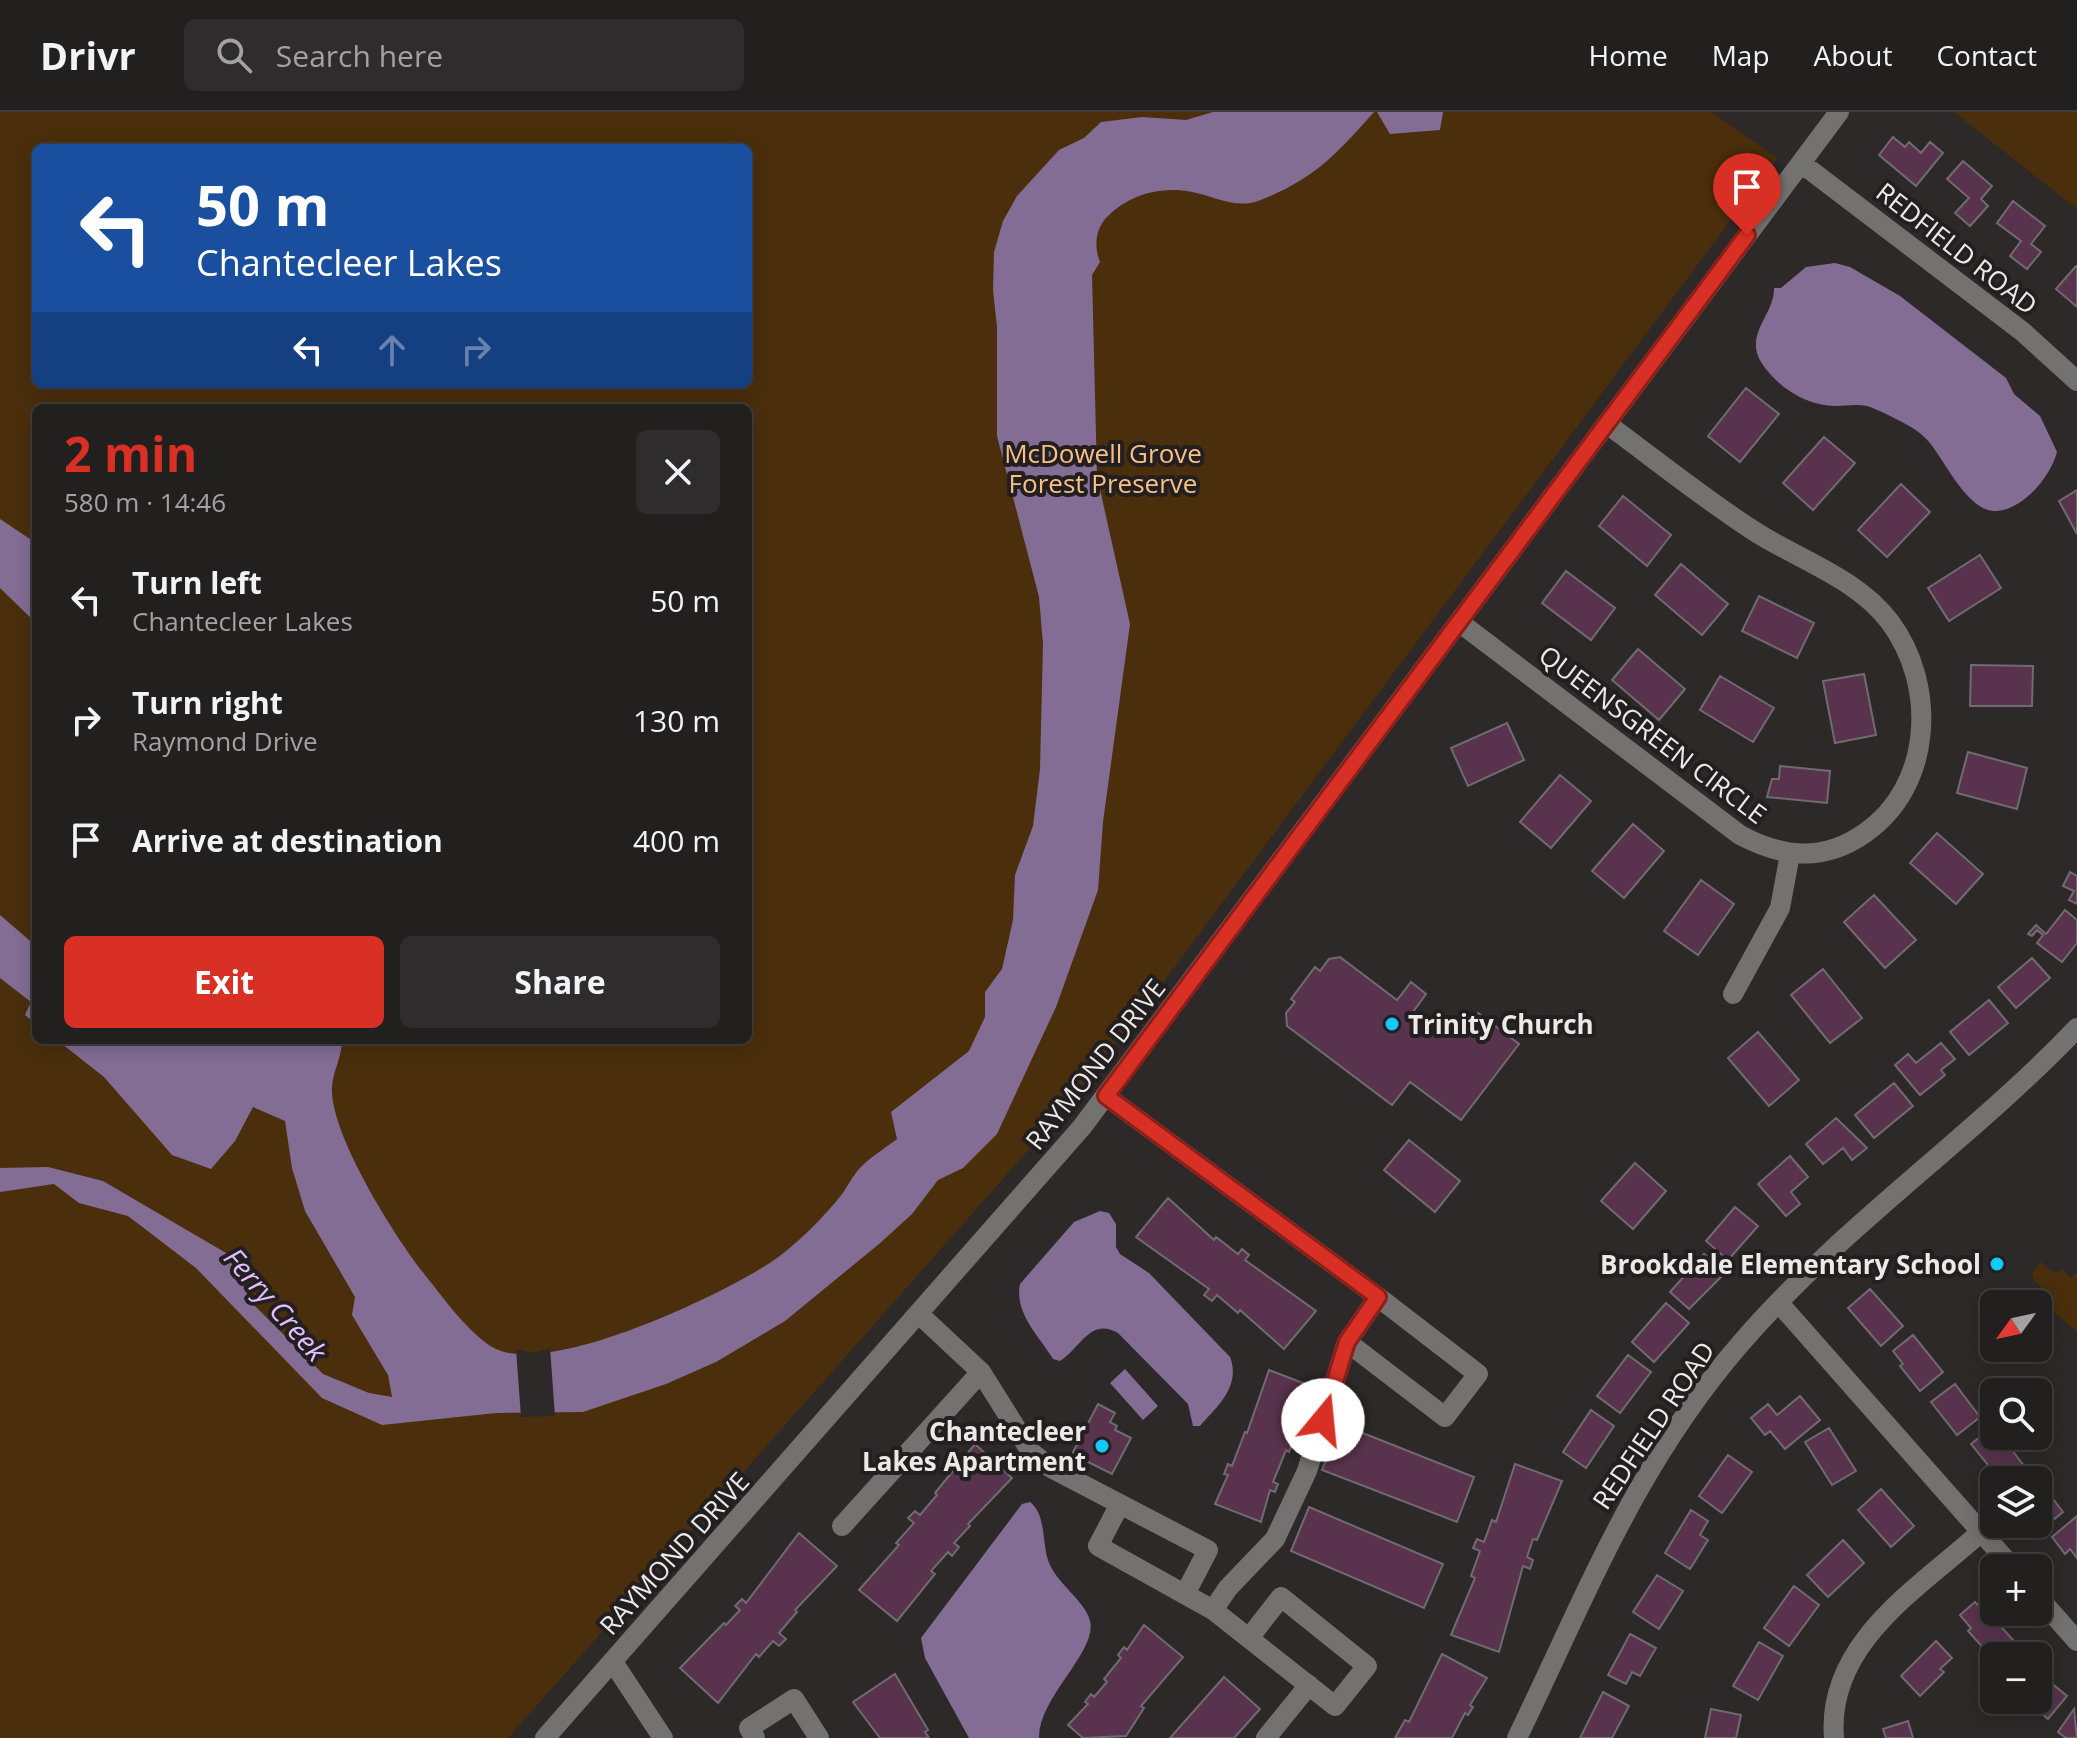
<!DOCTYPE html>
<meta charset="utf-8">
<style>
:root{--surface:#221f1f;--page:#2e2c2c;--text:#f1f3f6;--muted:#a2a2a4;--line:#3f3d3d;--accent:#d93025}
body{margin:0;font-family:"Open Sans",sans-serif;background:var(--page);color:var(--text);height:100vh;display:flex;flex-direction:column;font-size:30px;white-space:nowrap}
*{box-sizing:border-box;margin:0}
p{font-size:26px;color:var(--muted)}
.icon{flex:none;width:44px;height:44px;fill:none;stroke:currentColor;stroke-width:2;stroke-linecap:round;stroke-linejoin:round}
.map{position:relative;flex:1;overflow:hidden}
.drawer{position:absolute;left:32px;top:292px;width:720px;height:640px;display:flex;flex-direction:column;background:var(--surface);border-radius:12px;box-shadow:0 4px 20px #0003,0 0 0 2px var(--line)}
.drawer>*{flex:none}
.hud{position:absolute;left:32px;top:32px;width:720px;height:244px;border-radius:12px;box-shadow:0 4px 20px #0003,0 0 0 2px var(--line);background:#1a4fa0;color:#fff;overflow:hidden}
.needle{width:52px;rotate:237deg}
.buttons{position:absolute;left:1980px;top:1178px;display:grid;gap:16px}
.buttons a{display:grid;place-items:center;width:72px;height:72px;border-radius:12px;background:var(--surface);box-shadow:0 4px 20px #0003,0 0 0 2px var(--line);font-size:40px}
.pin{position:absolute;display:grid;place-items:center;width:68px;height:68px;color:#fff;margin:-82px -34px;border-radius:50% 50% 50% 0;rotate:-45deg;box-shadow:0 0 8px #0007}
.pin .icon{rotate:45deg}
.me{position:absolute;width:88px;margin:-44px;rotate:17deg;stroke-linejoin:round;filter:drop-shadow(0 0 6px #0008)}
.turn{display:flex;align-items:center;gap:28px;height:168px;padding:0 32px;font-size:36px}
.turn .icon{width:104px;height:104px;stroke-width:2.5}
.turn b{display:block;font-size:56px;line-height:68px}
.lanes{display:flex;align-items:center;height:76px;padding:0 32px;background:#0003;justify-content:center;gap:40px;direction:ltr}
.lanes .off{opacity:.35}
.round{display:grid;place-items:center;flex:none;width:84px;height:84px;border-radius:12px;background:var(--page)}
.head{display:flex;align-items:center;justify-content:space-between;height:136px;padding:0 32px}
h1{font-size:48px;font-weight:700;line-height:60px;color:var(--accent)}
.action{display:flex;gap:16px;margin-top:auto;padding:16px 32px}
.action a{flex:1;height:92px;border-radius:12px;background:var(--accent);color:#fff;font-size:32px;font-weight:700;line-height:92px;text-align:center}
.action a+a{background:var(--page);color:var(--text)}
ul{padding:0;list-style:none}
li{display:flex;align-items:center;gap:24px;height:120px;padding:0 32px}
li div{flex:1}
li b{display:block;font-size:30px}
li em{font-style:normal}
header{display:flex;align-items:center;gap:48px;box-sizing:border-box;height:112px;padding:0 40px;background:var(--surface);border-bottom:2px solid var(--line)}
header strong{font-size:38px}
nav{display:flex;gap:44px;margin-inline-start:auto;font-size:28px}
.search{width:560px;height:72px;background:var(--page);display:flex;align-items:center;gap:20px;box-sizing:border-box;padding:0 28px;border-radius:12px;color:var(--muted);font-size:30px}
.map>svg:first-child{display:block}
</style>
<header>
<strong>Drivr</strong>
<div class="search"><svg class="icon" aria-label="search" viewBox="0 0 24 24"><circle cx="10" cy="10" r="6"/><path d="M15 15l6 6"/></svg>Search here</div>
<nav><a>Home</a><a>Map</a><a>About</a><a>Contact</a></nav>
</header>
<div class="map">
<svg width="2077" height="1626" viewBox="0 0 2077 1626">
<rect width="100%" height="100%" fill="#2d2929"/>
<path fill="#4b2f0c" fill-rule="evenodd" d="M0 0H1711L1777 46 1135 908 1040 1025 508 1626H0ZM36 36H748V272H36ZM36 296H748V928H36Z
M1954 0H2077V97Z
M2041 1150 2054 1161 2063 1158 2071 1166 2077 1160V1220L2053 1199 2054 1186 2034 1169 2032 1162Z"/>
<path fill="#846d95" d="M1213 0H1374C1336 43 1313 68 1258 89 1235 97 1214 84 1192 80 1160 74 1130 82 1107 105 1095 117 1094 135 1100 150L1092 163 1097 364 1130 512 1103 710 1098 778 1056 895 997 1022 963 1056 938 1068 912 1102 879 1132 785 1209 716 1250 666 1272 583 1300 496 1301 382 1313 322 1286 196 1156 128 1104 79 1091 54 1072 0 1080V1056L48 1055 103 1069 226 1141 252 1191 323 1262 369 1281 392 1285 388 1263 352 1203 355 1185 305 1099 292 1056 285 1009 253 995 235 1029 211 1057 172 1043 104 965 57 928H342C342 945 333 959 332 975 329 1021 396 1127 425 1163 442 1184 471 1225 496 1237 552 1264 728 1181 777 1146 799 1130 825 1104 842 1082 848 1074 852 1065 859 1057 869 1046 884 1037 897 1027L891 1000 969 939 985 905V880L1002 857 1013 808 1015 763 1033 714 1040 657 1043 532 1039 485 997 324V215L993 178 994 140 1003 109 1017 84 1059 38 1084 26 1101 10 1142 5 1186 8Z
M1377 0H1443L1440 18 1390 22Z
M1835 151 1850 155 1900 184 2006 266 2014 282 2040 304 2057 340C2051 364 2022 400 1994 399 1967 398 1945 349 1929 330 1922 321 1910 314 1900 309 1890 304 1877 297 1867 294 1856 292 1846 294 1836 294 1806 294 1777 275 1761 250 1744 222 1775 202 1774 176H1781L1806 155Z
M0 407 36 431V511L0 476Z
M0 803 36 834V912L25 903 31 890 0 866Z
M1100 1099 1109 1101 1116 1112V1135L1120 1142 1149 1161 1230 1245C1241 1274 1218 1294 1200 1314H1193L1188 1292 1118 1221C1090 1205 1081 1236 1060 1249L1053 1247C1039 1224 1014 1201 1020 1172L1074 1110Z
M1125 1257 1158 1294 1143 1308 1110 1271Z
M1030 1390C1046 1402 1042 1430 1048 1448 1056 1472 1085 1488 1090 1509 1098 1539 1038 1586 1039 1626H969L925 1546 921 1526 1022 1392Z"/>
<path fill="#2d2929" d="M550 1236 555 1304 521 1305 516 1237 534 1241Z"/>
<path fill="#59334d" stroke="#6f6b6e" stroke-width="2" d="M1893 25 1905 35 1909 30 1921 41 1930 30 1943 41 1916 74 1879 43Z
M1963 49 1992 74 1981 87 1988 94 1970 114 1955 101 1969 86 1947 67Z
M2013 89 2045 114 2031 132 2041 140 2027 157 2010 144 2021 129 1997 111Z
M2076 154H2077V195L2056 177Z
M1746 276 1779 302 1740 350 1708 324Z
M1824 325 1855 351 1813 398 1783 371Z
M1901 372 1930 400 1887 445 1858 418Z
M2077 378V422L2059 389Z
M1623 384 1671 423 1647 454 1599 414Z
M1980 443 2001 476 1949 509 1928 476Z
M1681 452 1728 492 1702 523 1655 483Z
M1566 459 1615 496 1591 528 1542 491Z
M1759 484 1814 511 1797 546 1742 519Z
M1638 537 1685 577 1659 608 1612 568Z
M1971 553 2033 554 2032 594H1970Z
M1864 562 1876 623 1835 631 1823 569Z
M1720 564 1774 596 1753 630 1700 598Z
M1507 611 1524 648 1468 674 1451 636Z
M1968 640 2027 656 2017 697 1957 681Z
M1780 654 1830 659 1827 691 1767 685 1772 667H1779Z
M1560 663 1591 689 1551 736 1520 710Z
M1633 712 1664 739 1624 786 1592 759Z
M1937 721 1983 762 1956 792 1910 751Z
M2070 760 2077 764V792L2069 788 2074 779 2063 774Z
M1701 768 1734 792 1698 843 1664 819Z
M1874 783 1916 828 1885 856 1844 810Z
M2065 798 2077 808V831L2062 850 2037 831 2043 823 2037 818 2032 824 2028 822 2036 813 2046 822Z
M1340 845 1397 888 1411 870 1426 882 1413 900 1443 922 1448 915 1460 924 1468 908 1471 910 1478 901 1519 932 1461 1008 1410 970 1392 993 1287 914 1286 901 1295 890 1291 887 1315 855 1320 859 1329 847Z
M2032 846 2050 866 2016 896 1998 875Z
M1823 857 1862 906 1830 931 1791 883Z
M1989 888 2008 911 1969 943 1950 920Z
M1758 920 1799 968 1769 994 1728 946Z
M1941 931 1955 947 1941 958 1945 963 1920 983 1895 953 1908 942 1916 951Z
M1894 971 1913 994 1874 1026 1855 1003Z
M1836 1006 1867 1036 1852 1048 1843 1036 1823 1052 1806 1032Z
M1409 1028 1460 1069 1435 1100 1384 1058Z
M1790 1044 1808 1065 1791 1080 1800 1092 1786 1104 1758 1072Z
M1635 1051 1666 1079 1633 1117 1601 1089Z
M1168 1086 1214 1128 1216 1125 1238 1142 1242 1137 1249 1143 1245 1148 1316 1199 1284 1237 1240 1198 1238 1201 1217 1183 1212 1189 1204 1183 1209 1177 1136 1125Z
M1735 1095 1758 1114 1728 1148 1706 1129Z
M1704 1142 1725 1161 1689 1197 1670 1180Z
M1870 1177 1903 1214 1881 1234 1848 1196Z
M1666 1191 1689 1211 1654 1250 1632 1230Z
M1913 1223 1943 1260 1920 1279 1900 1254 1903 1252 1893 1239Z
M1628 1243 1651 1260 1620 1301 1597 1284Z
M1269 1258 1316 1276 1302 1305 1306 1306 1302 1316 1299 1314 1289 1340 1286 1338 1273 1370 1278 1372 1275 1380 1270 1378 1261 1410 1215 1392 1228 1363 1224 1362 1228 1352 1232 1354 1245 1320 1247 1321Z
M1955 1272 1980 1305 1957 1323 1931 1290Z
M1800 1284 1820 1308 1785 1337 1770 1319 1765 1323 1751 1306 1768 1292 1777 1303Z
M1098 1292 1115 1301 1110 1310 1117 1314 1115 1318 1131 1326 1112 1362 1072 1342Z
M1591 1298 1614 1314 1586 1356 1563 1340Z
M1340 1312 1474 1365 1457 1410 1322 1358Z
M1993 1315 1994 1324H2001L2025 1355 2008 1368H2000L1971 1332Z
M1829 1316 1856 1359 1832 1373 1805 1330Z
M975 1332 1012 1366 968 1412 970 1414 954 1431 959 1435 952 1444 948 1440 931 1459 935 1462 897 1509 859 1478 899 1433 896 1431 914 1411 908 1406 915 1399 920 1403 937 1383 935 1381Z
M1728 1343 1752 1360 1722 1401 1699 1384Z
M1515 1352 1562 1369 1537 1428 1533 1427 1527 1445 1533 1448 1530 1457 1523 1454 1499 1540 1451 1523 1475 1466 1471 1464 1480 1439 1473 1436 1477 1427 1484 1430 1492 1408 1496 1410Z
M2035 1363 2063 1400 2042 1417 2038 1412V1368H2029Z
M1881 1377 1914 1414 1891 1435 1858 1398Z
M1309 1395 1443 1452 1424 1496 1291 1439Z
M1691 1398 1708 1409 1700 1423 1708 1428 1690 1457 1665 1441Z
M2077 1404V1446L2070 1437 2065 1442 2052 1425Z
M799 1421 837 1454 795 1498 797 1500 779 1521 786 1527 779 1534 773 1529 759 1545 756 1542 718 1591 680 1556 724 1511 726 1513 740 1498 735 1494 742 1487 746 1491Z
M1843 1428 1864 1451 1828 1485 1807 1463Z
M1657 1463 1683 1479 1659 1517 1633 1500Z
M1794 1474 1819 1493 1789 1534 1764 1516Z
M1975 1490 1989 1505 1985 1509 1989 1513 1995 1508 2013 1528 2007 1534 2013 1542 2010 1544H1994V1548L1968 1519 1971 1516 1960 1503Z
M1144 1513 1183 1545 1141 1594 1144 1596 1126 1624 1083 1626 1068 1613 1088 1592 1085 1590 1091 1582 1094 1585 1107 1570 1104 1567 1121 1546 1118 1543 1124 1535 1127 1538Z
M1630 1522 1656 1536 1640 1564 1632 1560 1626 1572 1608 1563Z
M1936 1529 1952 1546 1940 1557 1944 1560 1920 1584 1901 1564Z
M1759 1530 1783 1544 1758 1588 1733 1574Z
M1442 1542 1487 1566 1470 1593 1473 1595 1468 1603 1465 1601 1452 1626H1395L1405 1608 1409 1610Z
M2038 1560 2067 1584 2048 1607 2026 1588H2038Z
M895 1562 928 1618 925 1620 929 1626H880L853 1590Z
M1224 1565 1260 1597 1234 1626H1170Z
M1603 1580 1629 1594 1612 1626H1580Z
M1711 1597 1741 1603 1736 1626H1705Z
M2074 1597 2077 1626H2066L2058 1620Z
M1908 1609 1913 1626H1886L1883 1617Z"/>
<g fill="none" stroke-linecap="round" stroke-linejoin="round">
<path stroke="#747271" stroke-width="20" d="M1801 51 2023 220 2077 269
M1459 510 1740 723C1783 746 1824 750 1865 721 1933 674 1937 573 1890 510 1857 466 1799 448 1754 419 1703 386 1656 348 1607 312
M1733 882 1780 796 1790 742
M1106 984 1378 1185 1347 1230 1307 1359 1275 1427 1228 1476 1213 1498
M1779 1191 2013 1456
M920 1203 981 1260 1031 1340 1051 1356 1208 1438 1186 1480
M1347 1230 1445 1305 1478 1262 1378 1185
M1120 1392 1098 1434 1213 1498 1335 1594 1367 1554 1281 1485 1249 1526
M842 1414 981 1260
M2038 1485 2077 1529
M613 1550 663 1626
M545 1626 1082 1015 1839 0
M755 1626 749 1616 794 1587 819 1626
M1266 1626 1309 1573
M1517 1626C1586 1484 1635 1353 1741 1231 1842 1114 1971 1027 2077 916
M1834 1626C1826 1531 1919 1476 1981 1420"/>
</g>
<g fill="none" stroke-linecap="round" stroke-linejoin="round">
<defs>
<path id="route" d="M1323 1308 1347 1230 1378 1185 1106 984 1747 123"/>
</defs>
<use href="#route" stroke="#8d1f18" stroke-width="20"/>
<use href="#route" stroke="#d93025" stroke-width="14"/>
</g>
<g fill="#0fcafa" stroke="#231f20" stroke-width="3">
<circle cx="1392" cy="912" r="8"/>
<circle cx="1997" cy="1152" r="8"/>
<circle cx="1102" cy="1334" r="8"/>
</g>
<g text-anchor="middle" dominant-baseline="central" stroke-width="8" stroke-linejoin="round" paint-order="stroke">
<g font-size="26" fill="#ece9e9" stroke="#231f20">
<text transform="translate(1957 136) rotate(38)">REDFIELD ROAD</text>
<text transform="translate(1653 622) rotate(37)">QUEENSGREEN CIRCLE</text>
<text transform="translate(1095 952) rotate(-52)">RAYMOND DRIVE</text>
<text transform="translate(1653 1313) rotate(-56)">REDFIELD ROAD</text>
<text transform="translate(674 1441) rotate(-48)">RAYMOND DRIVE</text>
</g>
<g font-size="26" fill="#f6c087" stroke="#231f20">
<text x="1103" y="341">McDowell Grove<tspan x="1103" dy="30">Forest Preserve</tspan></text>
</g>
<g font-size="26" font-weight="bold" fill="#ece9e9" stroke="#231f20" text-anchor="end">
<text x="1408" y="912" text-anchor="start">Trinity Church</text>
<text x="1981" y="1152">Brookdale Elementary School</text>
<text x="1086" y="1319">Chantecleer<tspan x="1086" dy="30">Lakes Apartment</tspan></text>
</g>
<g font-size="28" font-style="italic" fill="#e4bfff" stroke="#231f20">
<text transform="translate(276 1192) rotate(49)">Ferry Creek</text>
</g>
</g>
</svg>
<div class="buttons">
<a><svg class="needle" viewBox="-14 -14 28 28"><path d="M0-13l5 13h-10z" fill="#e53935"/><path d="M0 13l5-13h-10z" fill="#a2a2a4"/></svg></a>
<a><svg class="icon" aria-label="search" viewBox="0 0 24 24"><circle cx="10" cy="10" r="6"/><path d="M15 15l6 6"/></svg></a>
<a><svg class="icon" aria-label="layers" viewBox="0 0 24 24"><path d="M12 4l9 5-9 5-9-5zM3 14l9 5 9-5"/></svg></a>
<a>+</a>
<a>−</a>
</div>
<div class="pin" style="left:1747px;top:123px;background:#d93025"><svg class="icon" aria-label="arrive" viewBox="0 0 24 24"><path d="M6 21V4h12l-3 4 3 4H6"/></svg></div>
<svg class="me" style="left:1323px;top:1308px" viewBox="-20 -20 40 40"><circle r="19" fill="#fff"/><path d="M0-13L10 11 0 6-10 11z" fill="#d93025"/></svg>
<div class="hud">
<div class="turn"><svg class="icon" aria-label="left" viewBox="0 0 24 24"><path d="M17 20v-9H6M10 6l-5 5 5 5"/></svg><div><b>50 m</b>Chantecleer Lakes</div></div>
<div class="lanes"><svg class="icon" aria-label="left" viewBox="0 0 24 24"><path d="M17 20v-9H6M10 6l-5 5 5 5"/></svg><svg class="icon off" aria-label="ahead" viewBox="0 0 24 24"><path d="M12 20V5M6 11l6-6 6 6"/></svg><svg class="icon off" aria-label="right" viewBox="0 0 24 24"><path d="M7 20v-9h11M14 6l5 5-5 5"/></svg></div>
</div>
<section class="drawer">
<div class="head"><div><h1>2 min</h1><p>580 m · 14:46</p></div><a class="round"><svg class="icon" aria-label="close" viewBox="0 0 24 24"><path d="M6 6l12 12M18 6L6 18"/></svg></a></div>
<ul>
<li><svg class="icon" aria-label="left" viewBox="0 0 24 24"><path d="M17 20v-9H6M10 6l-5 5 5 5"/></svg><div><b>Turn left</b><p>Chantecleer Lakes</p></div><em>50 m</em></li>
<li><svg class="icon" aria-label="right" viewBox="0 0 24 24"><path d="M7 20v-9h11M14 6l5 5-5 5"/></svg><div><b>Turn right</b><p>Raymond Drive</p></div><em>130 m</em></li>
<li><svg class="icon" aria-label="arrive" viewBox="0 0 24 24"><path d="M6 21V4h12l-3 4 3 4H6"/></svg><div><b>Arrive at destination</b></div><em>400 m</em></li>
</ul>
<div class="action"><a>Exit</a><a>Share</a></div>
</section>
</div>
